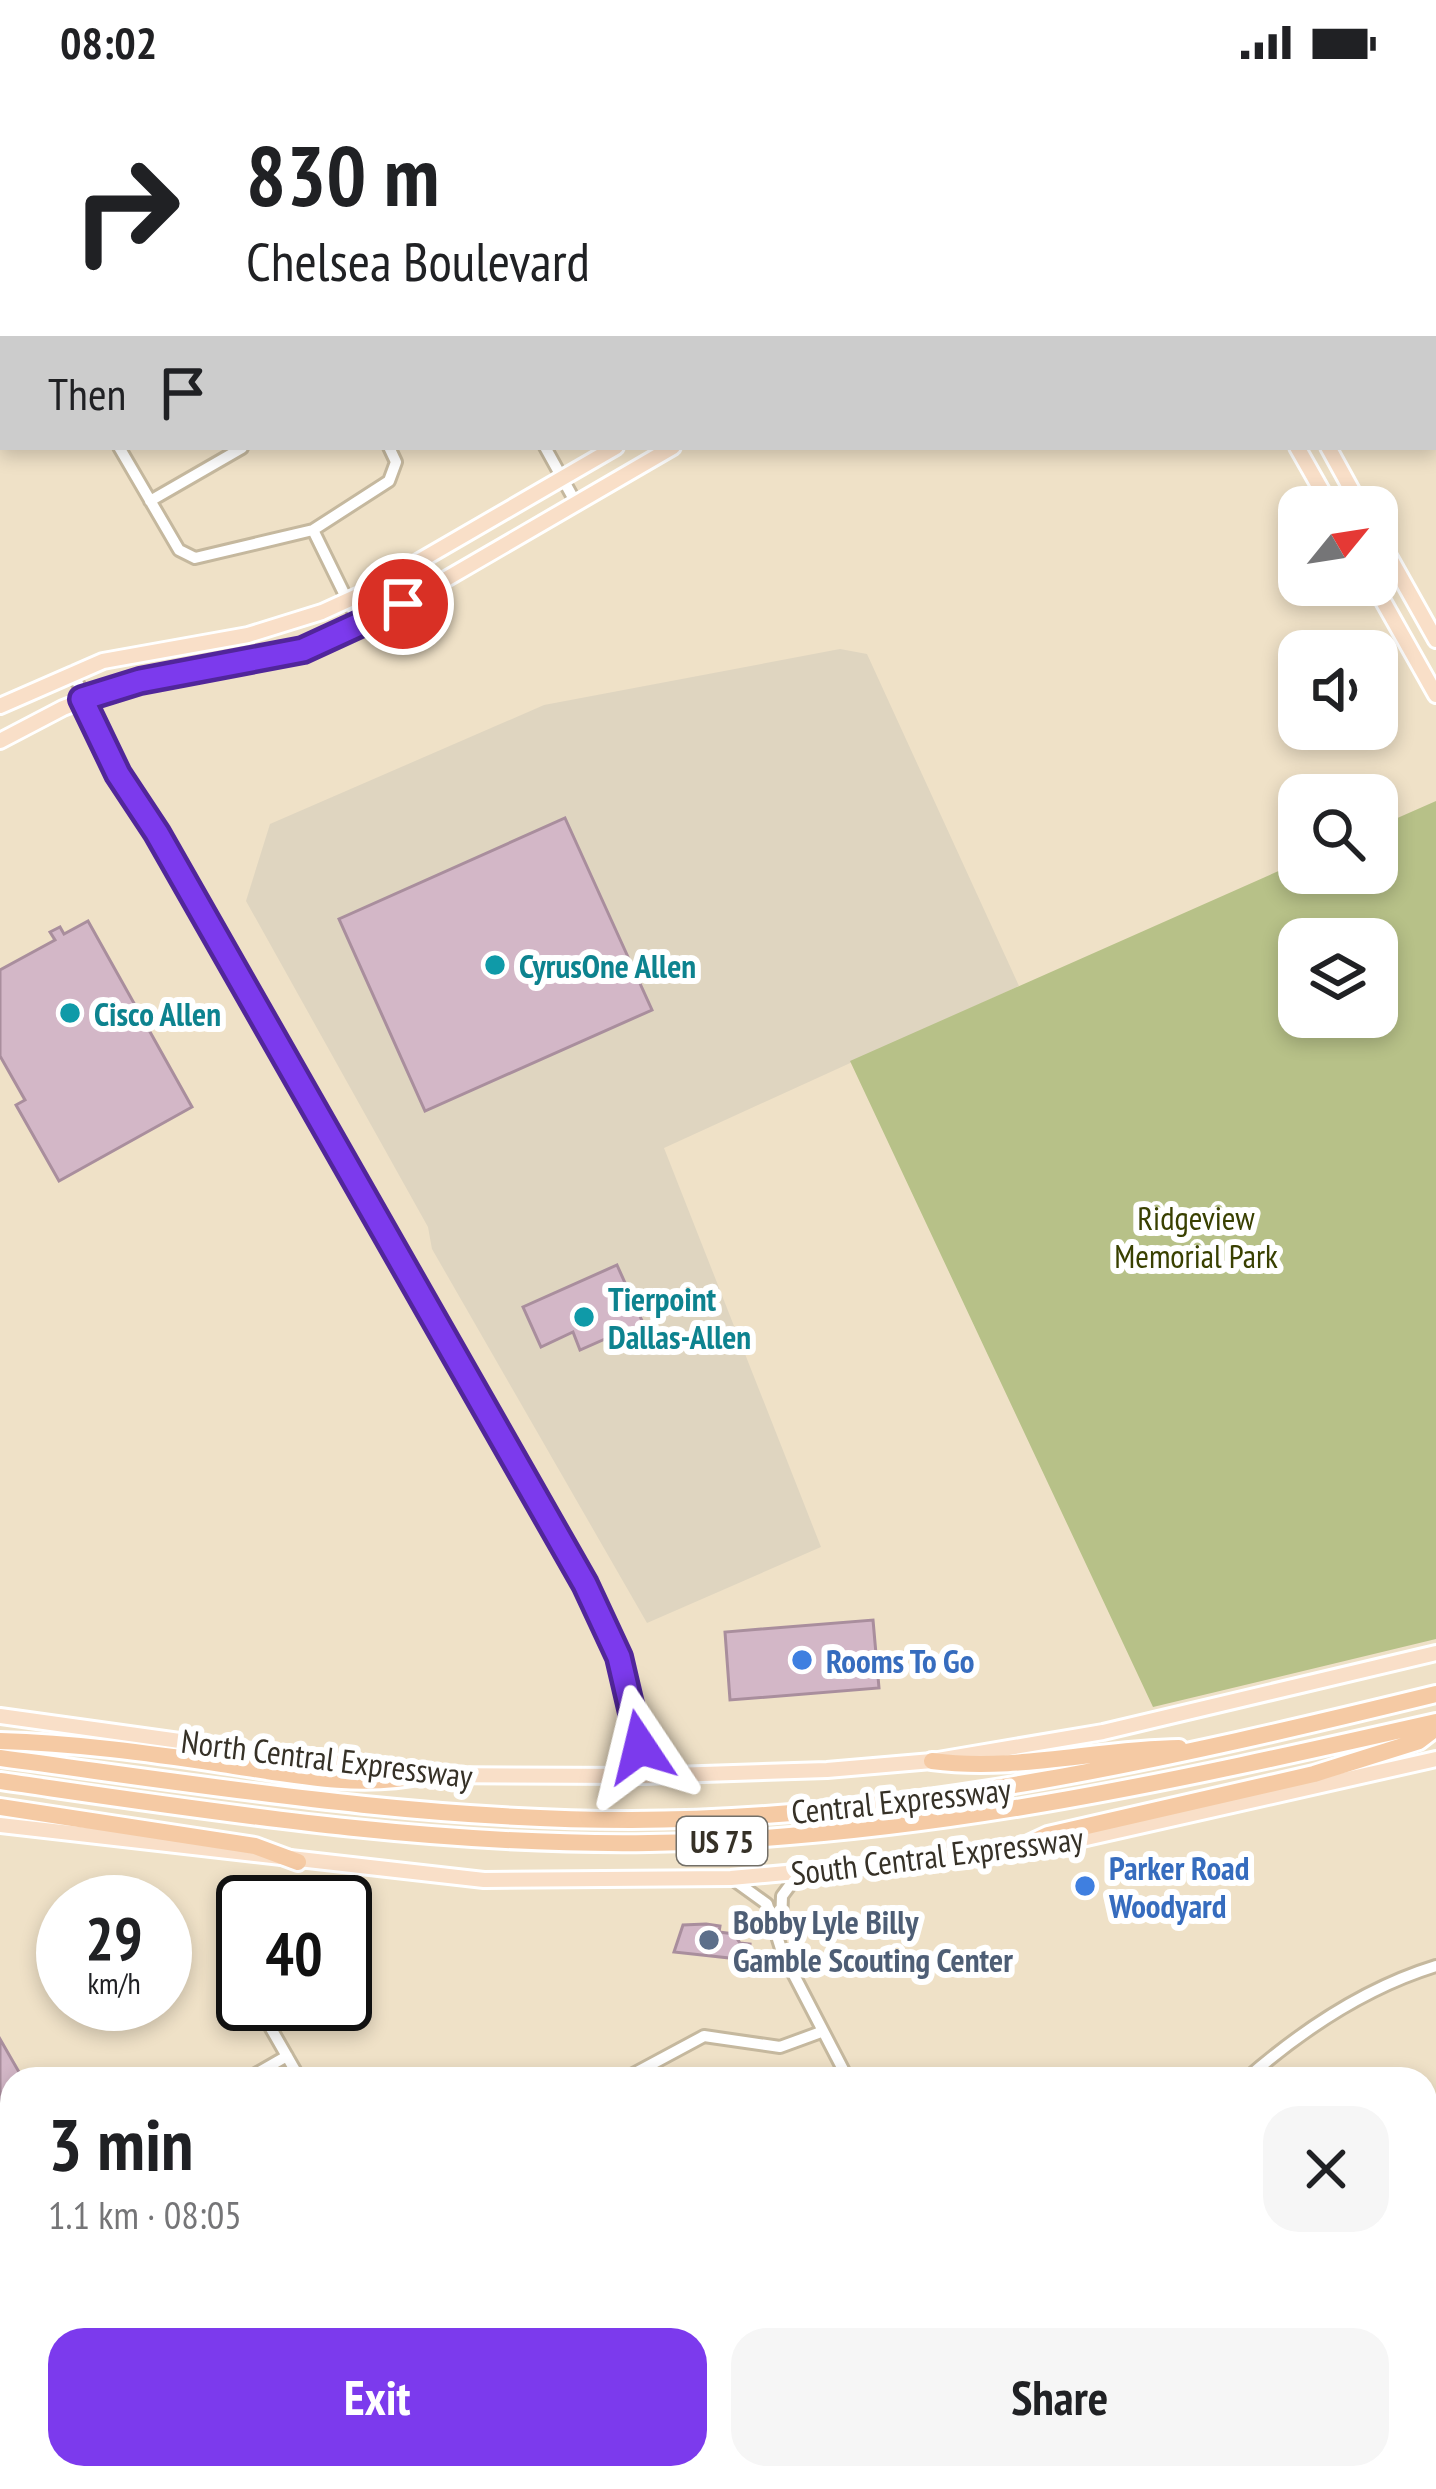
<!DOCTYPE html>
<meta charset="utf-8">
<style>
:root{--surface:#fff;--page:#f6f6f6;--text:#202124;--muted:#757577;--accent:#7c3aed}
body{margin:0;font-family:"PT Sans Narrow",sans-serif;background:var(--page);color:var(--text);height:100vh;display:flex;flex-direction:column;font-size:45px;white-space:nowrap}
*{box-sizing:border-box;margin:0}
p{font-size:39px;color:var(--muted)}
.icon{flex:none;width:66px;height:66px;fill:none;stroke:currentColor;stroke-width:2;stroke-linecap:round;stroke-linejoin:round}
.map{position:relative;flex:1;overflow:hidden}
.panel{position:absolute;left:0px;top:1983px;width:1437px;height:423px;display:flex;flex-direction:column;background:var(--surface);border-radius:36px 36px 0 0;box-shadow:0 6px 18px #0003}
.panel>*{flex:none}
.banner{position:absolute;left:0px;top:0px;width:1437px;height:366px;box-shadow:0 6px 18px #0003;background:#fff;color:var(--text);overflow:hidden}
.needle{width:78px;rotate:60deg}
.fabs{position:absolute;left:1278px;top:402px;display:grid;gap:24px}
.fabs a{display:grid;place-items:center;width:120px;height:120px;border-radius:24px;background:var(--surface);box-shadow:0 6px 18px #0003;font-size:60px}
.speed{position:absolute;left:36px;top:1791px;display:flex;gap:24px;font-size:60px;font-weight:700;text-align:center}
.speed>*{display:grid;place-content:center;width:156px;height:156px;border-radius:50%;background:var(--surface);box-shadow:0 6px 18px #0003;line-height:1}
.speed small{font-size:30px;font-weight:400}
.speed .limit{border:6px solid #111;border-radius:18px;background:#fff;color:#111}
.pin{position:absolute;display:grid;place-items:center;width:102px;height:102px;color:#fff;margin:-51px;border:6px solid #fff;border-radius:50%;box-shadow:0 3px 12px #0007}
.me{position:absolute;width:132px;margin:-66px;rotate:350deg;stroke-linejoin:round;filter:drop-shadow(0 0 9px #0008)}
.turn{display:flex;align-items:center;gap:42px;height:252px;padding:0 48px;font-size:54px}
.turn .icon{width:156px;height:156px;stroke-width:2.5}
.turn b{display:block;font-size:84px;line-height:102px}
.then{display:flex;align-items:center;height:114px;padding:0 48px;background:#0003;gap:24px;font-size:45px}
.round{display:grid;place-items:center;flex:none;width:126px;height:126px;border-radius:36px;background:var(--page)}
.overview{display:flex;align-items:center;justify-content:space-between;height:204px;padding:0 48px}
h1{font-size:72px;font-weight:700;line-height:90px}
.action{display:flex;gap:24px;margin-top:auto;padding:24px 48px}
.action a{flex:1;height:138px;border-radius:36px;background:var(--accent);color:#fff;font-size:48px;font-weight:700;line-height:138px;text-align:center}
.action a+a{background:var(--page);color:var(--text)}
.status{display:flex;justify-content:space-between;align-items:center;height:84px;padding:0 60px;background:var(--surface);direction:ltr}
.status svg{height:33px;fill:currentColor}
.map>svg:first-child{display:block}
</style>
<div class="status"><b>08:02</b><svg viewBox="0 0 49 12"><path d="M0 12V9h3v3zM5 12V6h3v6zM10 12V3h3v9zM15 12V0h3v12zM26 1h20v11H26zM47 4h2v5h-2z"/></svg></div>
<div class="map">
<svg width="1436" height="2405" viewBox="0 0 1436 2405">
<rect width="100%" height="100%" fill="#efe1c7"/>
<path fill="#dfd5c0" d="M840 565 867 570 1019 902 664 1064 821 1463 647 1539 432 1165 428 1143 246 817 270 740 544 621Z"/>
<path fill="#b7c188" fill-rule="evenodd" d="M1436 717V1555L1153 1623 850 977 1299 778V789H1377V743ZM1299 855H1377V933H1299Z"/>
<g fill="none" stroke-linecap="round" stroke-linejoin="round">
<path stroke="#5fa4dd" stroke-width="3" d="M1425 2174 1436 2170"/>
</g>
<path fill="#d3b7c7" stroke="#a98e9d" stroke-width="3" d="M565 734 652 926 425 1027 339 835Z
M88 837 192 1023 59 1097 16 1021 25 1016 0 972V886L55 856 50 848 60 843 64 850Z
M617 1181 647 1248 634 1253 630 1244 580 1266 573 1248 541 1263 523 1223Z
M873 1536 879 1604 730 1616 725 1548Z
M706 1840 720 1842 719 1848 734 1850 740 1859 750 1860 748 1876 674 1868 683 1841Z
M0 1955 23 1995H12V2062L0 2068Z"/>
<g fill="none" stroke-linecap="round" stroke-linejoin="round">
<defs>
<path id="minor" d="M12 0 14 3
M174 0 176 3
M335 0 337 3
M499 0 501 3
M653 0 654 3
M806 0 808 3
M966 0V3
M0 190 3 189
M0 344 3 343
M119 363 179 466 195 474 313 446 389 397 396 378 389 363
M545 363 576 419
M150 417 242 364
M313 446 360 542
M73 588 112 678 163 760 601 1530 631 1611 642 1692
M731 1794 767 1820 782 1868 848 1995
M781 1840 782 1812 799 1789
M257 1920 300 1995
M247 1995 287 1972
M624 1995 704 1952 780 1963 821 1948
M1246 1995C1302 1946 1364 1904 1436 1882
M0 2136 12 2129
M1425 2287 1436 2281
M1425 2368 1436 2362
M173 2394 177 2405
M205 2394 211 2405
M528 2394 534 2405
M1156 2394 1167 2405
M947 2405 949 2394
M964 2405 967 2394
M1361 2405 1380 2394"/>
<path id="major" d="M1077 0 1079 3
M1128 3 1132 0
M1185 3 1189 0
M1297 363 1331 423
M1328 363 1361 423
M1377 451 1436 556
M1374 501 1436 611
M0 622 103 577 248 551 322 528 366 508 616 363
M0 657 63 624 117 603 266 576 327 558 403 520 673 363
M0 1632 424 1691 642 1692 827 1686 932 1677 1103 1648 1436 1569
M0 1741 484 1796 731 1794 960 1773 1082 1755 1436 1675"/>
<path id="highway" d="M0 1657C74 1659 148 1669 222 1680 289 1690 356 1705 424 1691
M0 1674C210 1702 419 1736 631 1736 907 1735 1170 1675 1436 1610
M932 1677C1016 1688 1096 1665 1179 1664
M0 1697C216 1728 430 1762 649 1759 918 1755 1175 1697 1436 1638
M0 1723 255 1762 298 1778
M1018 1765 1048 1751 1314 1690 1419 1657 1436 1644"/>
</defs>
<use href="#minor" stroke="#c5b89e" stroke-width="16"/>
<use href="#major" stroke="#fff" stroke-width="20"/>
<use href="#highway" stroke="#fff" stroke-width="22"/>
<use href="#minor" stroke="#fff" stroke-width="10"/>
<use href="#major" stroke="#f9dfc8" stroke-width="14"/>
<use href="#highway" stroke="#f5caa4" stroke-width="16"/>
</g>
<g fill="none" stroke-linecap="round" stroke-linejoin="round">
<defs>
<path id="route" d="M403 520 303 566 140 597 82 615 118 690 157 749 585 1500 619 1573 640 1663"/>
</defs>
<use href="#route" stroke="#51269a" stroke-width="30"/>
<use href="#route" stroke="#7c3aed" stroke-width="21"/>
</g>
<g fill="#0f9aa8" stroke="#fff" stroke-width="4.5">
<circle cx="495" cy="881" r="12"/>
<circle cx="70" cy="929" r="12"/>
<circle cx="584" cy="1233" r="12"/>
</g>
<g fill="#3f7fe0" stroke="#fff" stroke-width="4.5">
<circle cx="802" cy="1576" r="12"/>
<circle cx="1085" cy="1802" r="12"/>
</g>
<circle fill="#5c6f8a" stroke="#fff" stroke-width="4.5" cx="709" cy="1856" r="12"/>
<g text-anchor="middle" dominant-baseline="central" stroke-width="12" stroke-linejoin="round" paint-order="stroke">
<rect fill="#fff" stroke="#726f68" stroke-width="3" x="677" y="1733" width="90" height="48" rx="9"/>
<g font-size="30" font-weight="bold" fill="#363127">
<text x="722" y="1757">US 75</text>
</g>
<g font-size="33" font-weight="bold" fill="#0d838f" stroke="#fff" text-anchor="start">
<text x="519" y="881">CyrusOne Allen</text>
<text x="94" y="929">Cisco Allen</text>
<text x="608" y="1214">Tierpoint<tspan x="608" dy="38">Dallas-Allen</tspan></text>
</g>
<g font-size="33" fill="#394000" stroke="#fff">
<text x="1196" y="1133">Ridgeview<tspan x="1196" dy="38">Memorial Park</tspan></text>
</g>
<g font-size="33" font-weight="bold" fill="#366cbe" stroke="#fff" text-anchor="start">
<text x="826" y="1576">Rooms To Go</text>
<text x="1109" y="1783">Parker Road<tspan x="1109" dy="38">Woodyard</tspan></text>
</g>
<g font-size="33" fill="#363127" stroke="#fff">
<text transform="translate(327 1674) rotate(7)">North Central Expressway</text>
<text transform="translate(901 1716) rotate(-6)">Central Expressway</text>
<text transform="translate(937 1771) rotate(-7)">South Central Expressway</text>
</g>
<g font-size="33" font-weight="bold" fill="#4e5e75" stroke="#fff" text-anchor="start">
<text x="733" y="1837">Bobby Lyle Billy<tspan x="733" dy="38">Gamble Scouting Center</tspan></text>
</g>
</g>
</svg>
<div class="fabs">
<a><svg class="needle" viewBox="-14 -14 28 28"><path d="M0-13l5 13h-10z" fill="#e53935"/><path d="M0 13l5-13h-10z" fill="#757577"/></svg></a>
<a><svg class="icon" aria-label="sound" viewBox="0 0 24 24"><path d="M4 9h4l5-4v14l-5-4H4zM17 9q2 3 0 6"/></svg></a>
<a><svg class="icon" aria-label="search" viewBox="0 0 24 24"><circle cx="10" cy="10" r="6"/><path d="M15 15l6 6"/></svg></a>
<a><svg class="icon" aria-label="layers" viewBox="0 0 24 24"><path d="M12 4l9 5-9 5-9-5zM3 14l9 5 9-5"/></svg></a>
</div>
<div class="speed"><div>29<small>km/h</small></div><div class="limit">40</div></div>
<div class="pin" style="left:403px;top:520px;background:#d93025"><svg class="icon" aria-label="arrive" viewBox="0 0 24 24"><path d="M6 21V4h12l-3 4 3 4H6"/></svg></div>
<svg class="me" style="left:640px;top:1663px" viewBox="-20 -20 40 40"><path d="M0-17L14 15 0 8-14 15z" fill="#7c3aed" stroke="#fff" stroke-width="4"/></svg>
<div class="banner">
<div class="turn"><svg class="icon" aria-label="right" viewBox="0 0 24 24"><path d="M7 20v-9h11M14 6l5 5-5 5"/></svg><div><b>830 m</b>Chelsea Boulevard</div></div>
<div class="then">Then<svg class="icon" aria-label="arrive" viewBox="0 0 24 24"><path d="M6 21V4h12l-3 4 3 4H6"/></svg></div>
</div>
<section class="panel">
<div class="overview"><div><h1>3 min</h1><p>1.1 km · 08:05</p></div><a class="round"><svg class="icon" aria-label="close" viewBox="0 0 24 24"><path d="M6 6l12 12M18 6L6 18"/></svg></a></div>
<div class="action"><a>Exit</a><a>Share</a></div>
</section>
</div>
